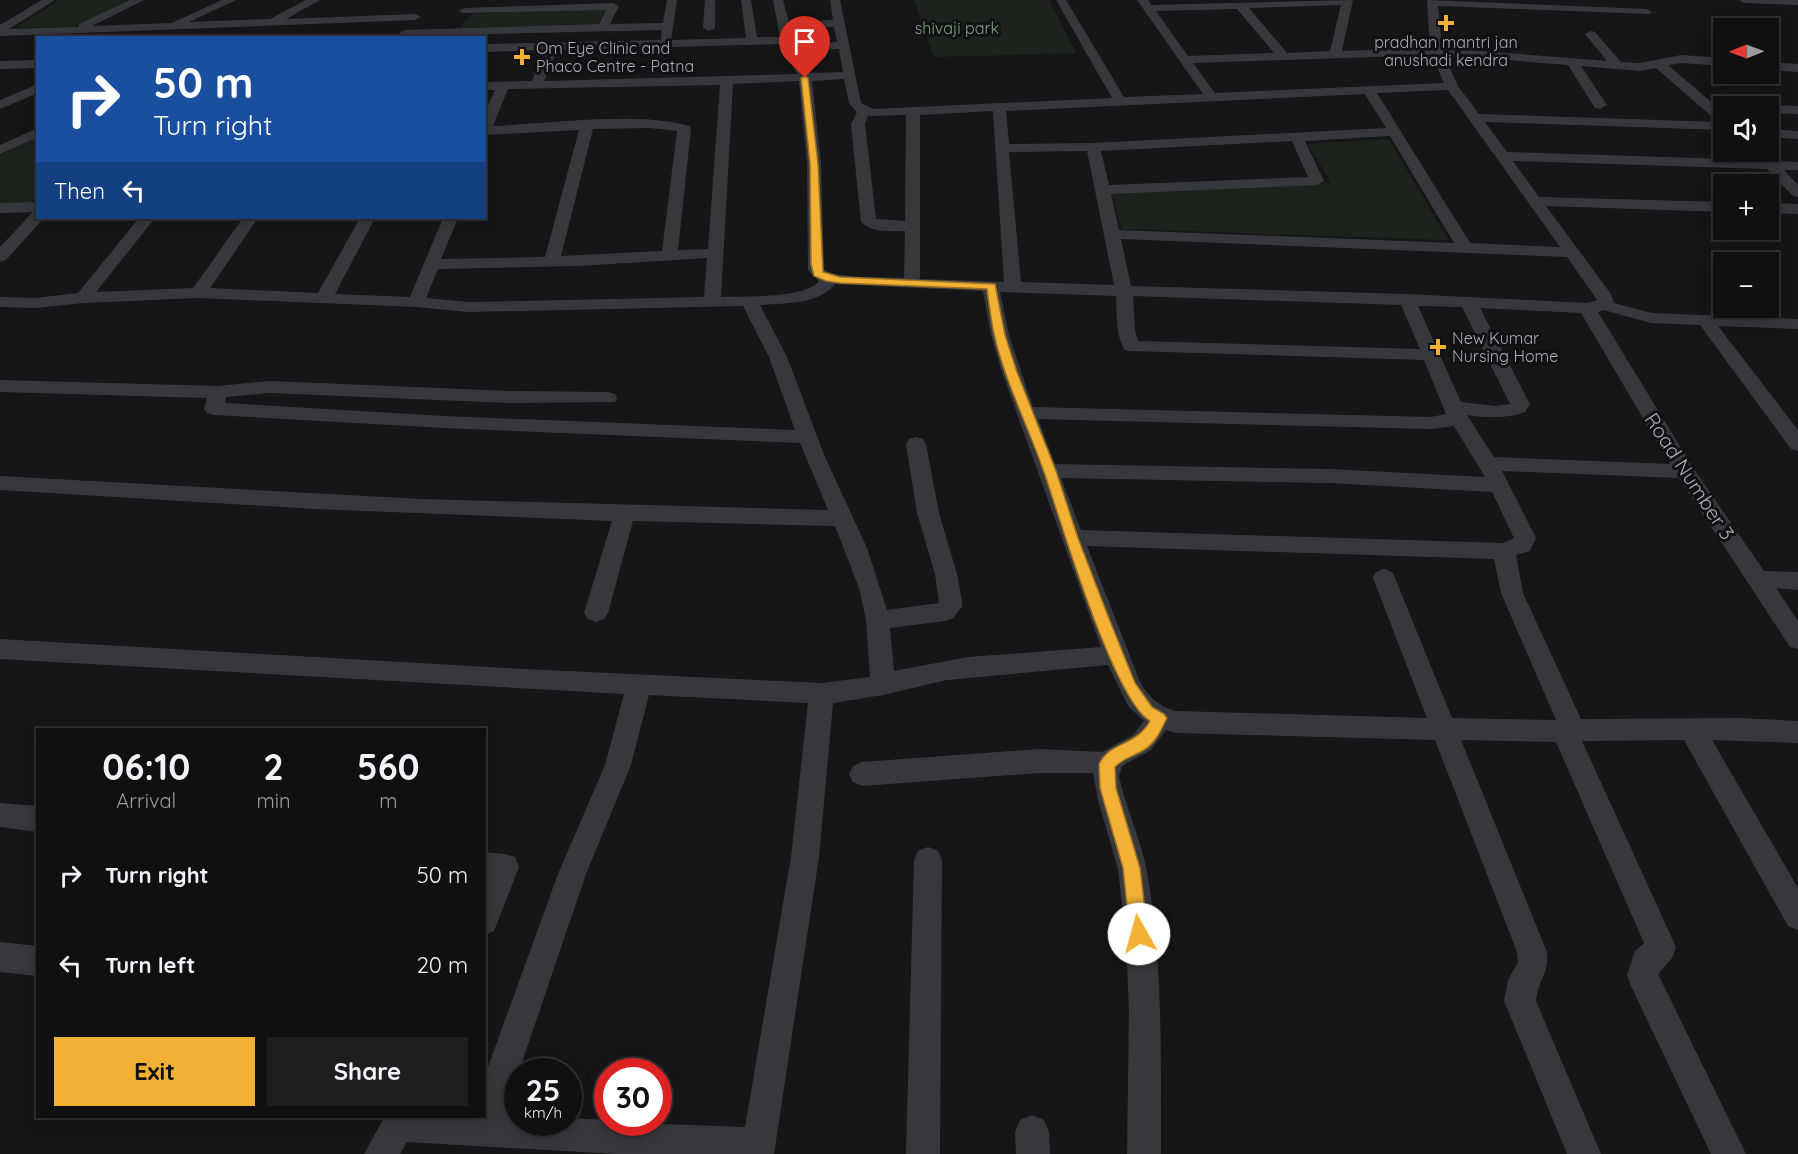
<!DOCTYPE html>
<meta charset="utf-8">
<style>
:root{--surface:#101012;--page:#1e1e20;--text:#f1f3f6;--muted:#9c9d9f;--line:#303032;--accent:#f2b134}
body{margin:0;font-family:Quicksand,sans-serif;background:var(--page);color:var(--text);height:100vh;display:flex;flex-direction:column;font-size:22px;white-space:nowrap}
*{box-sizing:border-box;margin:0}
p{font-size:20px;color:var(--muted)}
.icon{flex:none;width:33px;height:33px;fill:none;stroke:currentColor;stroke-width:2;stroke-linecap:round;stroke-linejoin:round}
.map{position:relative;flex:1;overflow:hidden}
.details{position:absolute;left:36px;top:728px;width:450px;height:390px;display:flex;flex-direction:column;background:var(--surface);border-radius:0px;box-shadow:0 3px 15px #0003,0 0 0 2px var(--line)}
.details>*{flex:none}
.banner{position:absolute;left:36px;top:36px;width:450px;height:183px;border-radius:0px;box-shadow:0 3px 15px #0003,0 0 0 2px var(--line);background:#1a4fa0;color:#fff;overflow:hidden}
.needle{width:39px;rotate:269deg}
.controls{position:absolute;left:1713px;top:18px;display:grid;gap:12px}
.controls a{display:grid;place-items:center;width:66px;height:66px;border-radius:0px;background:var(--surface);box-shadow:0 3px 15px #0003,0 0 0 2px var(--line);font-size:30px}
.speed{position:absolute;left:504px;top:1058px;display:flex;gap:12px;font-size:30px;font-weight:700;text-align:center}
.speed>*{display:grid;place-content:center;width:78px;height:78px;border-radius:50%;background:var(--surface);box-shadow:0 3px 15px #0003,0 0 0 2px var(--line);line-height:1}
.speed small{font-size:15px;font-weight:400}
.speed .limit{border:9px solid #d22;background:#fff;color:#111}
.pin{position:absolute;display:grid;place-items:center;width:51px;height:51px;color:#fff;margin:-62px -26px;border-radius:50% 50% 50% 0;rotate:-45deg;box-shadow:0 0 6px #0007}
.pin .icon{rotate:45deg}
.me{position:absolute;width:66px;margin:-33px;rotate:353deg;stroke-linejoin:round;filter:drop-shadow(0 0 4px #0008)}
.turn{display:flex;align-items:center;gap:21px;height:126px;padding:0 18px;font-size:27px}
.turn .icon{width:78px;height:78px;stroke-width:2.5}
.turn b{display:block;font-size:42px;line-height:51px}
.then{display:flex;align-items:center;height:57px;padding:0 18px;background:#0003;gap:12px;font-size:22px}
.eta{display:flex;justify-content:space-evenly;align-items:center;height:102px;text-align:center}
.eta b{font-size:36px;font-weight:700;line-height:42px}
.cta{display:flex;gap:12px;margin-top:auto;padding:12px 18px}
.cta a{flex:1;height:69px;border-radius:0px;background:var(--accent);color:#111;font-size:24px;font-weight:700;line-height:69px;text-align:center}
.cta a+a{background:var(--page);color:var(--text)}
ul{padding:0;list-style:none}
li{display:flex;align-items:center;gap:18px;height:90px;padding:0 18px}
li div{flex:1}
li b{display:block;font-size:22px}
li em{font-style:normal}
.map>svg:first-child{display:block}
</style>
<div class="map">
<svg width="1798" height="1154" viewBox="0 0 1798 1154">
<rect width="100%" height="100%" fill="#161618"/>
<path fill="#1c231d" d="M59 0H131L132 1 74 27 16 28Z
M914 0H1049L1076 53 934 57Z
M606 7 598 24 460 28 472 14Z
M37 137V196L31 203 0 204V155Z
M1389 139 1448 240 1122 229 1111 192 1331 183 1308 144Z"/>
<g fill="none" stroke-linecap="round" stroke-linejoin="round">
<path fill="#37383d" fill-rule="evenodd" d="M42 0H55L9 29 78 27 79 24 130 0H144L92 26 172 23 222 0H236L189 22 270 19 306 0H320L286 19 415 14 421 17 415 20 0 36V25Z
M667 0H677L671 40 746 38 741 0H751L757 37H780L773 0H783L789 22 833 20 830 0H840L861 103 874 109 1112 98 1056 0H1066L1124 97 1203 94 1137 0H1148L1151 5 1353 0 1342 51 1430 48 1427 0 1646 9 1652 12 1650 14 1438 6 1442 48 1607 61 1585 34 1591 31 1595 32 1621 62 1640 63 1681 55 1724 58V66L1681 63 1668 65 1724 113V130L1485 122 1507 152 1759 160 1761 157 1766 156 1775 161 1798 162V170H1784L1798 185V197L1793 196 1767 169 1513 161 1539 197 1724 202V212L1546 206 1611 294 1614 303 1652 313 1798 319V329L1718 326 1798 430V451L1791 449 1700 325 1651 323 1604 310 1598 312 1692 466 1764 571 1798 572V590L1776 588 1798 621V649L1790 647 1679 478 1502 471 1536 538 1530 551 1516 555 1523 593 1581 719 1741 718 1798 721V743L1712 740 1798 888V930L1788 926 1684 740 1582 741 1676 947 1672 958 1658 974 1746 1154H1711L1631 986 1627 975 1635 951 1644 943 1556 742 1461 740 1547 952C1549 976 1538 979 1536 1001L1601 1154H1567L1504 1001 1508 980 1518 962 1517 952 1435 740 1176 733 1166 730 1151 750 1122 766 1119 776C1126 809 1141 839 1147 872 1163 965 1161 1060 1161 1154H1127L1129 1011 1126 940 1118 869 1098 800 1093 773H1040L862 786 853 782 849 774 853 766 862 762 1040 749 1102 752 1133 735 1144 721 1128 706 1108 665 947 680 883 695 833 703 819 857 774 1154H616L407 1142 400 1154H364L385 1116H484V1078L558 874 605 765 624 694 0 659V639L524 669 822 683 870 677 866 620 859 588 835 526 633 521 608 613 604 619 596 622 588 619 584 613 612 521 316 509 0 490V476L421 499 828 510 800 443 444 428 214 415 207 413 204 409 207 398 0 392V380L218 386 270 381 511 391 608 392 615 394 617 398 615 402 511 403 270 393 226 397 225 403 444 416 795 430 769 357 743 306 469 312 416 307 198 298 83 303 35 308 0 307V297L35 298 78 293 139 218H155L96 292 193 288 243 218H258L210 288 318 293 360 218H375L335 294 410 297 443 218H458L441 259 545 257 579 130 484 135V114L495 90H484V82L532 81 544 50 484 52V44L661 40 662 30 405 36 399 33 405 30 599 24 606 10 461 13 459 11 465 8 613 3 619 6 610 24 663 23ZM1341 5 1330 51 1287 53 1249 8ZM1237 9 1274 53 1188 56 1156 11ZM834 27 837 42 795 44 790 29ZM783 44 797 74 544 81 557 50ZM839 49 843 72 809 73 798 51ZM1432 55 1444 83 1215 93 1193 63ZM1444 55 1568 65 1595 108 1600 109 1607 105 1581 66 1640 71 1656 68 1718 122 1479 114 1458 86ZM844 79 849 103 857 112 851 124 861 222C872 233 890 231 905 231L904 278C888 277 833 279 824 269L821 164 812 81ZM799 81 807 164 808 270 819 281C805 299 743 296 721 297L733 84ZM720 85 708 249 678 250 691 129 689 126C635 111 550 124 493 126L508 89ZM1448 90 1560 247 1470 243 1377 93ZM1365 94 1386 128 1093 143 1009 144 1006 111ZM993 111 1004 282 920 279V115ZM906 115 905 221 876 219 865 124 868 116ZM650 128 677 131 662 251 561 256 593 129ZM1390 136 1454 243 1119 230 1111 194 1317 185 1324 181 1305 141ZM1292 141 1308 177 1109 185 1101 151ZM1087 151 1114 285 1021 282 1009 152ZM1121 239 1567 257 1597 300 1587 303 1407 294 1131 286ZM707 258 704 297 469 302 426 298 438 269 578 266ZM835 284 983 291 991 335 1002 372 1101 647 968 657 894 671 890 628 945 621 953 618 962 607V600L957 574 939 513 926 444 923 439 916 437 909 439 906 444 917 513 935 574 939 603 887 610 867 548 825 457 787 357 760 305C785 303 818 305 835 284ZM1000 292 1116 296C1117 313 1115 334 1125 350L1131 351 1424 360 1446 414 1431 417 1033 407 1009 335ZM1133 296 1401 305 1420 349 1138 341 1135 330ZM1418 306 1462 307 1510 404 1495 406 1461 402ZM1480 308 1581 313 1670 464 1494 457 1467 415C1487 418 1505 419 1525 412L1530 404ZM1038 419 1431 429 1454 426 1485 477 1330 469 1055 464ZM1061 478 1330 483 1492 492 1514 538 1503 543 1081 530ZM1087 546 1494 559 1501 593 1556 720 1452 718 1395 578 1392 572 1384 569 1376 572 1373 578 1427 718 1176 711C1159 707 1149 697 1140 682ZM649 695 808 703 791 857 745 1127 608 1122V1120L568 1118V1122H518V1115L505 1114 518 1071H519L586 874 631 765Z
M705 0H715V28L709 31 703 28Z
M1739 0H1798V5L1744 3Z
M38 60V68L0 69V61Z
M1768 62 1798 64V72L1768 70Z
M38 84V93L0 109V100Z
M1768 105 1798 106V114L1768 113V106H1763Z
M38 128V137L0 154V145Z
M1768 129 1798 131V139L1768 137Z
M38 202V218H44L6 260 0 262V247L33 212 0 213V203Z
M1768 203 1798 204V214L1768 213Z
M0 803 38 806V832L0 827Z
M928 847 938 851 942 860 940 1154H906L914 860 918 851Z
M484 852 505 854 515 857 519 867 494 931 484 935Z
M0 942 38 946V976L0 972Z
M1032 1115 1044 1120 1049 1132 1050 1154H1016L1015 1132 1020 1120Z"/>
</g>
<path fill="#f2b134" stroke="#9d7322" stroke-width="1.5" d="M805 76 808 78 818 164 823 272 840 277 995 284 1005 335 1017 372 1056 471 1078 538 1108 616 1135 683 1152 707 1164 714 1167 718C1161 730 1156 743 1144 750 1133 757 1125 757 1115 767L1116 788 1140 868 1148 934 1146 940 1139 943 1133 940 1130 934 1123 868 1100 788 1099 764C1110 741 1135 747 1150 721 1113 700 1060 518 1044 472 1028 426 1005 382 994 334 991 320 989 304 987 289L840 283 826 281 814 276 811 264 810 164 801 78Z"/>
<g fill="#f2b134" stroke="#111113" stroke-width="2">
<path d="M1443 14h6v6h6v6h-6v6h-6v-6h-6v-6h6z"/>
<path d="M519 48h6v6h6v6h-6v6h-6v-6h-6v-6h6z"/>
<path d="M1435 338h6v6h6v6h-6v6h-6v-6h-6v-6h6z"/>
</g>
<g text-anchor="middle" dominant-baseline="central" stroke-width="6" stroke-linejoin="round" paint-order="stroke">
<g font-size="16" fill="#7fa381" stroke="#111113">
<text x="957" y="28">shivaji park</text>
</g>
<g font-size="16" fill="#a8adb8" stroke="#111113" text-anchor="start">
<text x="1446" y="42" text-anchor="middle">pradhan mantri jan<tspan x="1446" dy="18">anushadi kendra</tspan></text>
<text x="536" y="48">Om Eye Clinic and<tspan x="536" dy="18">Phaco Centre - Patna</tspan></text>
<text x="1452" y="338">New Kumar<tspan x="1452" dy="18">Nursing Home</tspan></text>
</g>
<g font-size="20" fill="#a8adb8" stroke="#111113">
<text transform="translate(1690 476) rotate(57)">Road Number 3</text>
</g>
</g>
</svg>
<div class="controls">
<a><svg class="needle" viewBox="-14 -14 28 28"><path d="M0-13l5 13h-10z" fill="#e53935"/><path d="M0 13l5-13h-10z" fill="#9c9d9f"/></svg></a>
<a><svg class="icon" aria-label="sound" viewBox="0 0 24 24"><path d="M4 9h4l5-4v14l-5-4H4zM17 9q2 3 0 6"/></svg></a>
<a>+</a>
<a>−</a>
</div>
<div class="speed"><div>25<small>km/h</small></div><div class="limit">30</div></div>
<div class="pin" style="left:805px;top:78px;background:#d93025"><svg class="icon" aria-label="arrive" viewBox="0 0 24 24"><path d="M6 21V4h12l-3 4 3 4H6"/></svg></div>
<svg class="me" style="left:1139px;top:934px" viewBox="-20 -20 40 40"><circle r="19" fill="#fff"/><path d="M0-13L10 11 0 6-10 11z" fill="#f2b134"/></svg>
<div class="banner">
<div class="turn"><svg class="icon" aria-label="right" viewBox="0 0 24 24"><path d="M7 20v-9h11M14 6l5 5-5 5"/></svg><div><b>50 m</b>Turn right</div></div>
<div class="then">Then<svg class="icon" aria-label="left" viewBox="0 0 24 24"><path d="M17 20v-9H6M10 6l-5 5 5 5"/></svg></div>
</div>
<section class="details">
<div class="eta">
<div><b>06:10</b><p>Arrival</p></div>
<div><b>2</b><p>min</p></div>
<div><b>560</b><p>m</p></div>
</div>
<ul>
<li><svg class="icon" aria-label="right" viewBox="0 0 24 24"><path d="M7 20v-9h11M14 6l5 5-5 5"/></svg><div><b>Turn right</b></div><em>50 m</em></li>
<li><svg class="icon" aria-label="left" viewBox="0 0 24 24"><path d="M17 20v-9H6M10 6l-5 5 5 5"/></svg><div><b>Turn left</b></div><em>20 m</em></li>
</ul>
<div class="cta"><a>Exit</a><a>Share</a></div>
</section>
</div>
